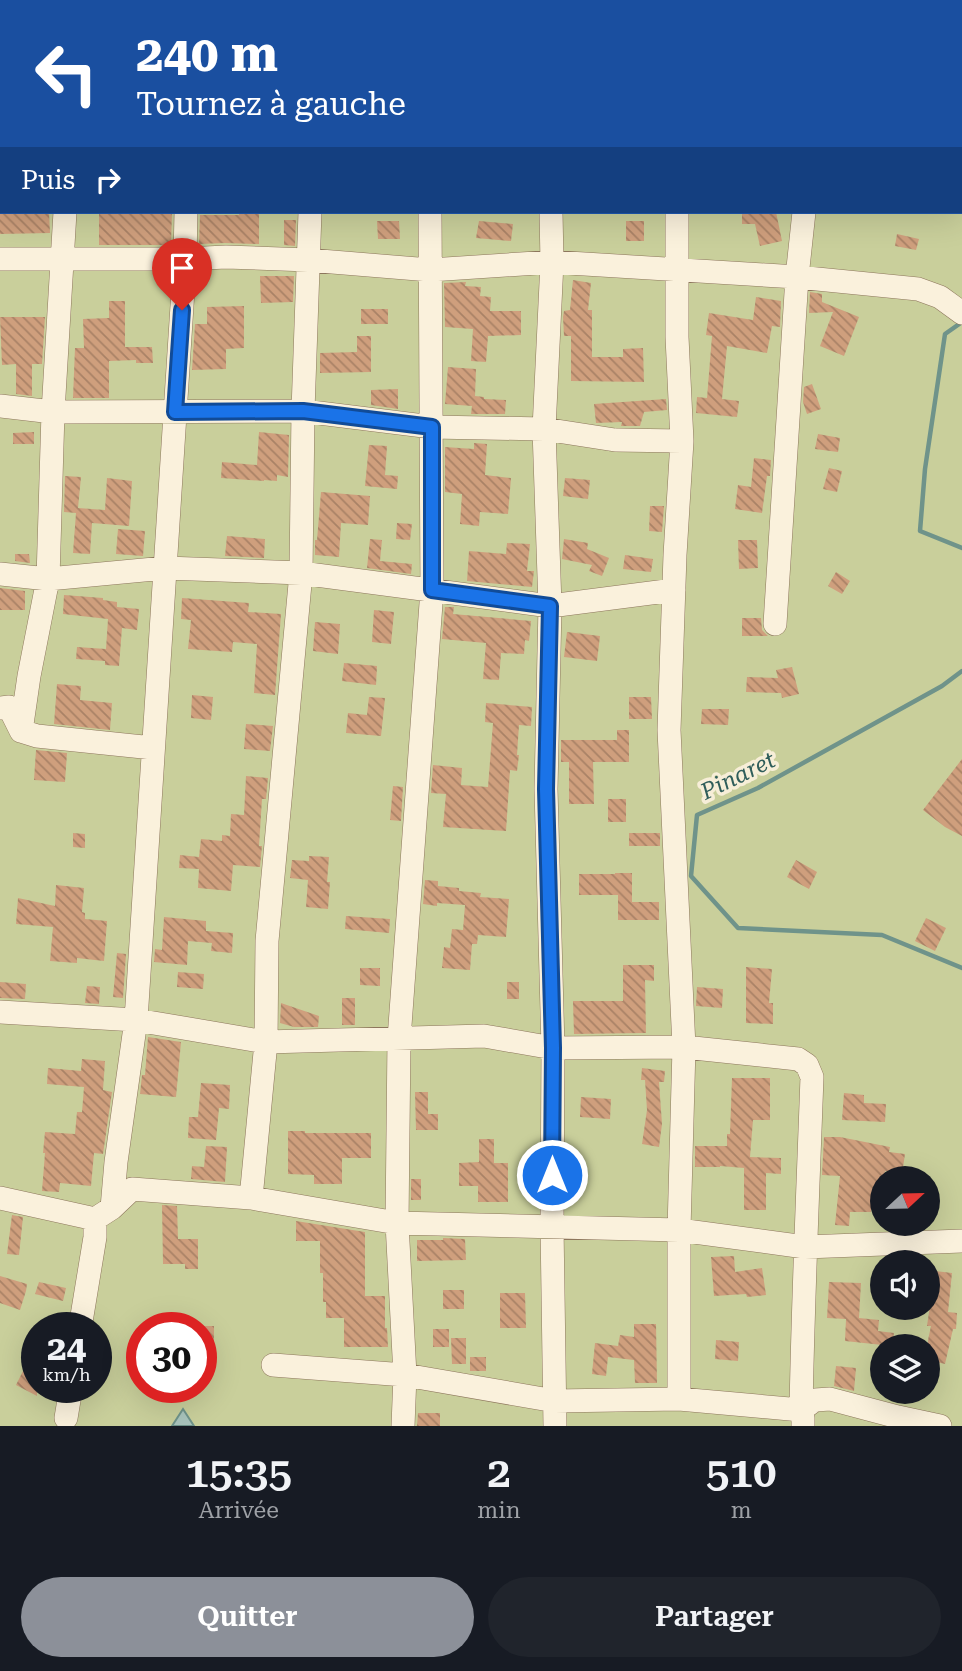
<!DOCTYPE html>
<html lang="fr">
<meta charset="utf-8">
<style>
:root{--surface:#171b24;--page:#20242c;--text:#f1f3f6;--muted:#9ea1a6;--accent:#8c9099}
body{margin:0;font-family:"Roboto Serif",serif;background:var(--page);color:var(--text);height:100vh;display:flex;flex-direction:column;font-size:26px;white-space:nowrap}
*{box-sizing:border-box;margin:0}
p{font-size:23px;color:var(--muted)}
.icon{flex:none;width:38px;height:38px;fill:none;stroke:currentColor;stroke-width:2;stroke-linecap:round;stroke-linejoin:round}
.map{position:relative;height:1426px;overflow:hidden}
.side{display:flex;flex-direction:column;background:var(--surface);flex:1}
.side>*{flex:none}
.banner{position:absolute;left:0px;top:0px;width:962px;height:214px;box-shadow:0 7px 28px #0002;background:#1a4fa0;color:#fff;overflow:hidden}
.needle{width:46px;rotate:68deg}
.fabs{position:absolute;left:870px;top:1166px;display:grid;gap:14px}
.fabs a{display:grid;place-items:center;width:70px;height:70px;border-radius:50%;background:var(--surface);box-shadow:0 7px 28px #0002;font-size:35px}
.speed{position:absolute;left:21px;top:1312px;display:flex;gap:14px;font-size:35px;font-weight:700;text-align:center}
.speed>*{display:grid;place-content:center;width:91px;height:91px;border-radius:50%;background:var(--surface);box-shadow:0 7px 28px #0002;line-height:1}
.speed small{font-size:18px;font-weight:400}
.speed .limit{border:10px solid #d22;background:#fff;color:#111}
.pin{position:absolute;display:grid;place-items:center;width:60px;height:60px;color:#fff;margin:-72px -30px;border-radius:50% 50% 50% 0;rotate:-45deg;box-shadow:0 0 7px #0007}
.pin .icon{rotate:45deg}
.me{position:absolute;width:77px;margin:-38px;rotate:0deg;stroke-linejoin:round;filter:drop-shadow(0 0 5px #0008)}
.turn{display:flex;align-items:center;gap:24px;height:147px;padding:0 21px;font-size:32px}
.turn .icon{width:91px;height:91px;stroke-width:2.5}
.turn b{display:block;font-size:49px;line-height:60px}
.then{display:flex;align-items:center;height:66px;padding:0 21px;background:#0003;gap:14px;font-size:26px}
.eta{display:flex;justify-content:space-evenly;align-items:center;height:119px;text-align:center}
.eta b{font-size:42px;font-weight:600;line-height:49px}
.button{display:flex;gap:14px;margin-top:auto;padding:14px 21px}
.button a{flex:1;height:80px;border-radius:42px;background:var(--accent);color:#fff;font-size:28px;font-weight:600;line-height:80px;text-align:center}
.button a+a{background:var(--page);color:var(--text)}
.map>svg:first-child{display:block}
</style>
<div class="map">
<svg width="962" height="1426" viewBox="0 0 962 1426">
<defs>
<pattern id="water-ripples" width="26" height="14" patternUnits="userSpaceOnUse" patternTransform="scale(1.75)"><rect width="26" height="14" fill="#a9c4bc"/><path d="M2 4q2-2 4 0t4 0M15 11q2-2 4 0t4 0" fill="none" stroke="#8ba098"/></pattern>
<pattern id="building-back-hatch" width="6" height="6" patternUnits="userSpaceOnUse" patternTransform="scale(1.75)"><rect width="6" height="6" fill="#cf9f7d"/><path d="M-1 5l2 2M0 0l6 6M5-1l2 2" fill="none" stroke="#a98266"/></pattern>
</defs>
<rect width="100%" height="100%" fill="#f0e4c8"/>
<path fill="#c9cf9b" fill-rule="evenodd" d="M0 0H962V1426H0ZM2 2H961V212H2ZM882 1178H928V1223H882ZM882 1262H928V1307H882ZM37 1328H96V1388H37ZM142 1328H201V1388H142ZM882 1346H928V1391H882Z"/>
<path fill="url(#water-ripples)" stroke="#6f938a" stroke-width="2" d="M183 1409 194 1426H172Z"/>
<g fill="none" stroke-linecap="round" stroke-linejoin="round">
<path stroke="#6f938a" stroke-width="4.5" d="M962 322 945 334 925 469 920 531 962 548
M962 671 942 686 758 788 697 815 691 876 738 928 882 935 962 968"/>
</g>
<path fill="url(#building-back-hatch)" d="M0 212H49L50 233 0 234Z
M99 212H172L171 245H99Z
M239 212H259V244L225 243 199 244 200 215H239Z
M742 212H776L782 241 760 246 755 224H742Z
M284 220H296L295 246 284 245Z
M377 221H399L400 239H378Z
M479 221 513 224 511 241 476 238Z
M626 221H644V241H626Z
M897 234 919 239 916 250 895 246Z
M260 276H294L293 302 261 303Z
M573 280 591 283 588 310H592V357H623V349L643 348 644 382 571 381V336H564L563 317 564 311 570 310Z
M466 282 465 286 481 287 480 296 491 297 490 311H521V335L488 336 486 362 471 361 473 329 445 327 444 283Z
M810 292 822 294V302L859 317 844 356 820 346 833 312 809 313Z
M756 297 781 301 780 327 772 326 767 353 727 346 722 399 739 401 737 417 696 413 697 397 707 398 712 336 706 335 709 313 753 320Z
M109 301H125V347H152L153 363H136V360L109 361V398H73L75 348H84L83 319 109 318Z
M244 306V348L226 349V369L192 370 195 324H207V307Z
M361 309H388V324H361Z
M0 317H45L42 364H32V396L16 394V364L2 365Z
M357 336H371V372L320 373V353L357 352Z
M448 367 476 369 475 396 484 397V399L506 400 505 414H471L472 406 445 404Z
M812 384 821 409 807 414 803 402 804 387Z
M398 389V409L371 405V390Z
M666 399 667 410 644 412 640 426H621L622 422 596 423 594 404Z
M34 432V444H13V433Z
M259 432 289 435 288 477 277 475V481L264 480V481L221 478 222 462 257 465Z
M818 434 840 438 838 452 815 449Z
M474 443 487 444 485 475 511 478 508 514 480 512 479 526 460 524 462 494 445 492V447L474 449Z
M369 445 387 446 385 475 398 476 397 489 365 486Z
M754 458 771 460 770 476H767L762 513 735 509 738 485 751 487Z
M829 468 842 471 837 492 823 489Z
M65 476 81 477 78 508 105 510 107 478 132 481 129 526 92 523 90 554 73 553 76 513 64 512Z
M565 478 590 480 588 499 563 496Z
M321 492 370 496 368 525 341 523 339 557 315 555V540H317Z
M650 506H664L662 532 649 531Z
M397 523 412 524 410 540 396 539Z
M118 529 145 531 143 556 116 554Z
M227 536 265 539 264 558 225 556Z
M370 539 382 540 380 561 412 564 411 574 367 568Z
M564 539 588 543 587 549 609 558 602 576 589 571 592 565 562 559Z
M738 540H757L758 568 739 569Z
M507 543 530 544 527 571H534L532 587 467 581 469 551 506 554Z
M15 554H29L30 563 15 561Z
M625 555 653 559 651 572 623 569Z
M836 572 850 581 842 594 828 586Z
M0 588 25 591V610H0Z
M64 595 103 598V600L117 602V607L139 609 137 630 122 628 119 666 105 665V661L76 659 77 647 106 649 108 619 63 614Z
M182 598 249 603 248 612 281 614 275 695 254 693 257 644 233 642 232 652 188 649 191 620 181 619Z
M445 607H454L453 614 531 621 529 641 525 640 524 654 501 653 499 680 483 679 486 643 442 639Z
M374 610 394 612 391 644 372 642Z
M742 618H761L762 630 768 636H742Z
M315 622 340 624 338 654 313 651Z
M567 632 600 636 597 661 564 657Z
M344 663 377 666 376 685 342 681Z
M792 667 799 694 782 698 781 693 746 692 747 677 778 678 776 670Z
M57 684 81 686 80 700 112 703 110 730 54 724Z
M192 695 213 697 211 720 191 718Z
M369 697 385 698 381 736 346 733 348 713 367 715Z
M629 697H651L652 719H629Z
M486 703 532 707 531 726 519 725 517 755H519L517 771 510 770 506 831 443 827 446 794 431 793 433 765 462 768 461 785 488 787 493 723 485 722Z
M702 709H729L728 725 701 724Z
M246 724 273 726 270 751 244 749Z
M617 730H629V762H593L594 804H569V762H561V740H617Z
M36 750 67 753 65 782 34 780Z
M962 759V836L945 827 923 810Z
M246 776 268 778 266 799H262L259 846H262L260 867 233 865 231 891 198 888 199 869 179 868 180 855 199 857 201 839 222 841V835L230 836 231 814 244 815Z
M393 786 403 787 401 821 390 820Z
M608 799H626V822H608Z
M73 833 85 834V848L73 847Z
M629 833H660V846H629Z
M309 856 329 857 327 882H330L328 909 306 907 308 880 290 878 292 860 309 861Z
M796 860 817 872 809 889 787 877Z
M615 873H632V902H659V920H618V895H579V874H615Z
M425 880 438 881V886L459 888V891L481 893 480 897 509 899 506 937 478 935 477 944H472L470 970 442 968 444 947 450 948 452 929 463 930 465 905 437 903V906L423 904Z
M56 885 84 888 82 912 85 913V919L107 921 104 961 77 958V963L50 961 53 927 16 924 18 898 55 906Z
M346 916 390 919 389 933 345 929Z
M164 917 206 921V931L233 933 232 953 211 951 212 943 188 941 187 965 154 962 155 949 162 950Z
M926 918 946 928 935 951 915 941Z
M117 953 126 954 123 998 113 997Z
M623 965H654V981L645 980 646 1033 574 1034 573 1001H623Z
M746 967 772 969 769 1003H773V1024L746 1023Z
M360 968H380V986L360 985Z
M178 972 204 974 203 989 177 987Z
M0 982 26 984 25 999 0 998Z
M507 982H519V999H507Z
M87 986 100 987 99 1004 85 1003Z
M697 987 723 989 722 1008 696 1006Z
M342 998H355V1025H342Z
M281 1003 319 1016 318 1027H294L280 1023Z
M148 1037 181 1042 176 1097 140 1094 142 1075H145Z
M82 1059 105 1061 103 1090 112 1092 103 1154 94 1153 91 1186 60 1183 59 1192 42 1191 45 1153H43L45 1132 75 1134 77 1112H82L84 1087 47 1084 48 1068 81 1071Z
M642 1068 665 1071 664 1082H659L662 1124 659 1147 642 1144 647 1110 645 1080H641Z
M732 1078H770V1120H753L750 1157 781 1158V1174L766 1173V1210H744V1168L720 1166V1167H695V1146H727V1134H730Z
M201 1083 230 1085 229 1109 219 1108 216 1140 188 1138 189 1117H198Z
M415 1092H428V1114H438V1130H416Z
M844 1093 864 1095V1103L886 1104 885 1122 842 1120Z
M581 1097 611 1099 610 1119 580 1117Z
M288 1131H305V1133H371V1158H342V1184H314V1175L288 1174Z
M824 1137H840L890 1147 889 1152 905 1154 902 1174 885 1171 884 1178H882V1207L871 1206V1212H850L849 1226 835 1225 840 1176 822 1175Z
M479 1139H494V1163H508V1202H478V1186H459V1163L479 1162Z
M206 1146 227 1147 225 1182 191 1179 192 1166 204 1167Z
M411 1179H421V1200H411Z
M162 1205 177 1206 178 1239H198V1269H185V1264H163Z
M12 1215 23 1217 19 1255 7 1254Z
M296 1221 365 1232V1296H385V1328H387L388 1347H344V1318H326V1302H323V1273H320V1241H296Z
M443 1238 465 1239 466 1260 417 1261V1240H443Z
M734 1256 735 1272 762 1268 766 1295 747 1297 746 1294 714 1296 711 1257Z
M935 1271 952 1273 948 1312 957 1313 956 1329H953L945 1364 928 1360V1340L931 1326H927Z
M0 1276 27 1284 26 1291 20 1310 0 1303Z
M39 1282 66 1288 63 1301 35 1294Z
M829 1282 861 1283 859 1318 879 1320 878 1331 894 1333 892 1346 845 1341 846 1319 827 1318Z
M443 1290H464V1309H443Z
M500 1293H525L526 1328H500Z
M634 1324H656L657 1383H635L634 1360 608 1357 606 1376 592 1374 595 1343 618 1346 620 1335 634 1337Z
M201 1326H214V1346H201Z
M433 1329H449V1347H433Z
M451 1338H466V1364H452Z
M716 1340 739 1342 738 1361 715 1359Z
M37 1343V1396L16 1385Z
M470 1357H486V1371H470Z
M836 1366 856 1368 854 1391 834 1386Z
M418 1413H440V1426H417Z"/>
<g fill="none" stroke-linecap="round" stroke-linejoin="round">
<defs>
<path id="minor" d="M428 0V2
M547 0V2
M80 2V0
M676 2V0
M828 2V0
M551 212 552 262 544 429 550 606 546 789 553 1048 552 1226 555 1426
M677 212V337L682 441 675 555 669 730 684 1047 679 1230V1399
M0 259H185L226 257 308 260 430 270 552 262 797 277 918 289 940 297 962 313
M0 406 53 412 303 411 432 427 544 429 615 440 682 441
M0 574 48 579 165 568 301 573 550 606 674 590
M775 624 797 277 804 212
M0 708 9 707 21 731 37 736 153 748
M21 731 29 676 48 579 53 412 65 212
M0 1012 136 1020 266 1042 484 1036 553 1048 684 1047 798 1059 807 1065 812 1077C808 1188 803 1299 801 1410L803 1418V1426
M0 1198 95 1219 112 1208 132 1189 251 1198 397 1223 679 1230 805 1247 962 1241
M251 1198 266 1042 267 941 301 573 303 411 310 212
M112 1208 116 1162 136 1020 185 259 186 212
M80 1328 95 1237V1219
M273 1365 405 1375 555 1401 679 1399 801 1410 815 1400 830 1399 898 1417 940 1426
M66 1418 71 1388
M403 1426 405 1375 397 1223 399 1039 432 590 430 212"/>
</defs>
<use href="#minor" stroke="#8d765c" stroke-width="24"/>
<use href="#minor" stroke="#faf1dc" stroke-width="23"/>
</g>
<g fill="none" stroke-linecap="round" stroke-linejoin="round">
<defs>
<path id="route" d="M182 310 175 412 303 411 432 427V590L550 606 546 789 553 1048 552 1175"/>
</defs>
<use href="#route" stroke="#114b97" stroke-width="18"/>
<use href="#route" stroke="#1a73e8" stroke-width="12"/>
</g>
<g text-anchor="middle" dominant-baseline="central" stroke-width="7" stroke-linejoin="round" paint-order="stroke">
<g font-size="23" font-style="italic" fill="#2f5d5a" stroke="#f7eed8">
<text transform="translate(738 776) rotate(-26)">Pinaret</text>
</g>
</g>
</svg>
<div class="fabs">
<a><svg class="needle" viewBox="-14 -14 28 28"><path d="M0-13l5 13h-10z" fill="#e53935"/><path d="M0 13l5-13h-10z" fill="#9ea1a6"/></svg></a>
<a><svg class="icon" aria-label="sound" viewBox="0 0 24 24"><path d="M4 9h4l5-4v14l-5-4H4zM17 9q2 3 0 6"/></svg></a>
<a><svg class="icon" aria-label="layers" viewBox="0 0 24 24"><path d="M12 4l9 5-9 5-9-5zM3 14l9 5 9-5"/></svg></a>
</div>
<div class="speed"><div>24<small>km/h</small></div><div class="limit">30</div></div>
<div class="pin" style="left:182px;top:310px;background:#d93025"><svg class="icon" aria-label="arrive" viewBox="0 0 24 24"><path d="M6 21V4h12l-3 4 3 4H6"/></svg></div>
<svg class="me" style="left:552px;top:1175px" viewBox="-20 -20 40 40"><circle r="17" fill="#1a73e8" stroke="#fff" stroke-width="3"/><path d="M0-11L8 9 0 5-8 9z" fill="#fff"/></svg>
<div class="banner">
<div class="turn"><svg class="icon" aria-label="left" viewBox="0 0 24 24"><path d="M17 20v-9H6M10 6l-5 5 5 5"/></svg><div><b>240 m</b>Tournez à gauche</div></div>
<div class="then">Puis<svg class="icon" aria-label="right" viewBox="0 0 24 24"><path d="M7 20v-9h11M14 6l5 5-5 5"/></svg></div>
</div>
</div>
<section class="side">
<div class="eta">
<div><b>15:35</b><p>Arrivée</p></div>
<div><b>2</b><p>min</p></div>
<div><b>510</b><p>m</p></div>
</div>
<div class="button"><a>Quitter</a><a>Partager</a></div>
</section>
